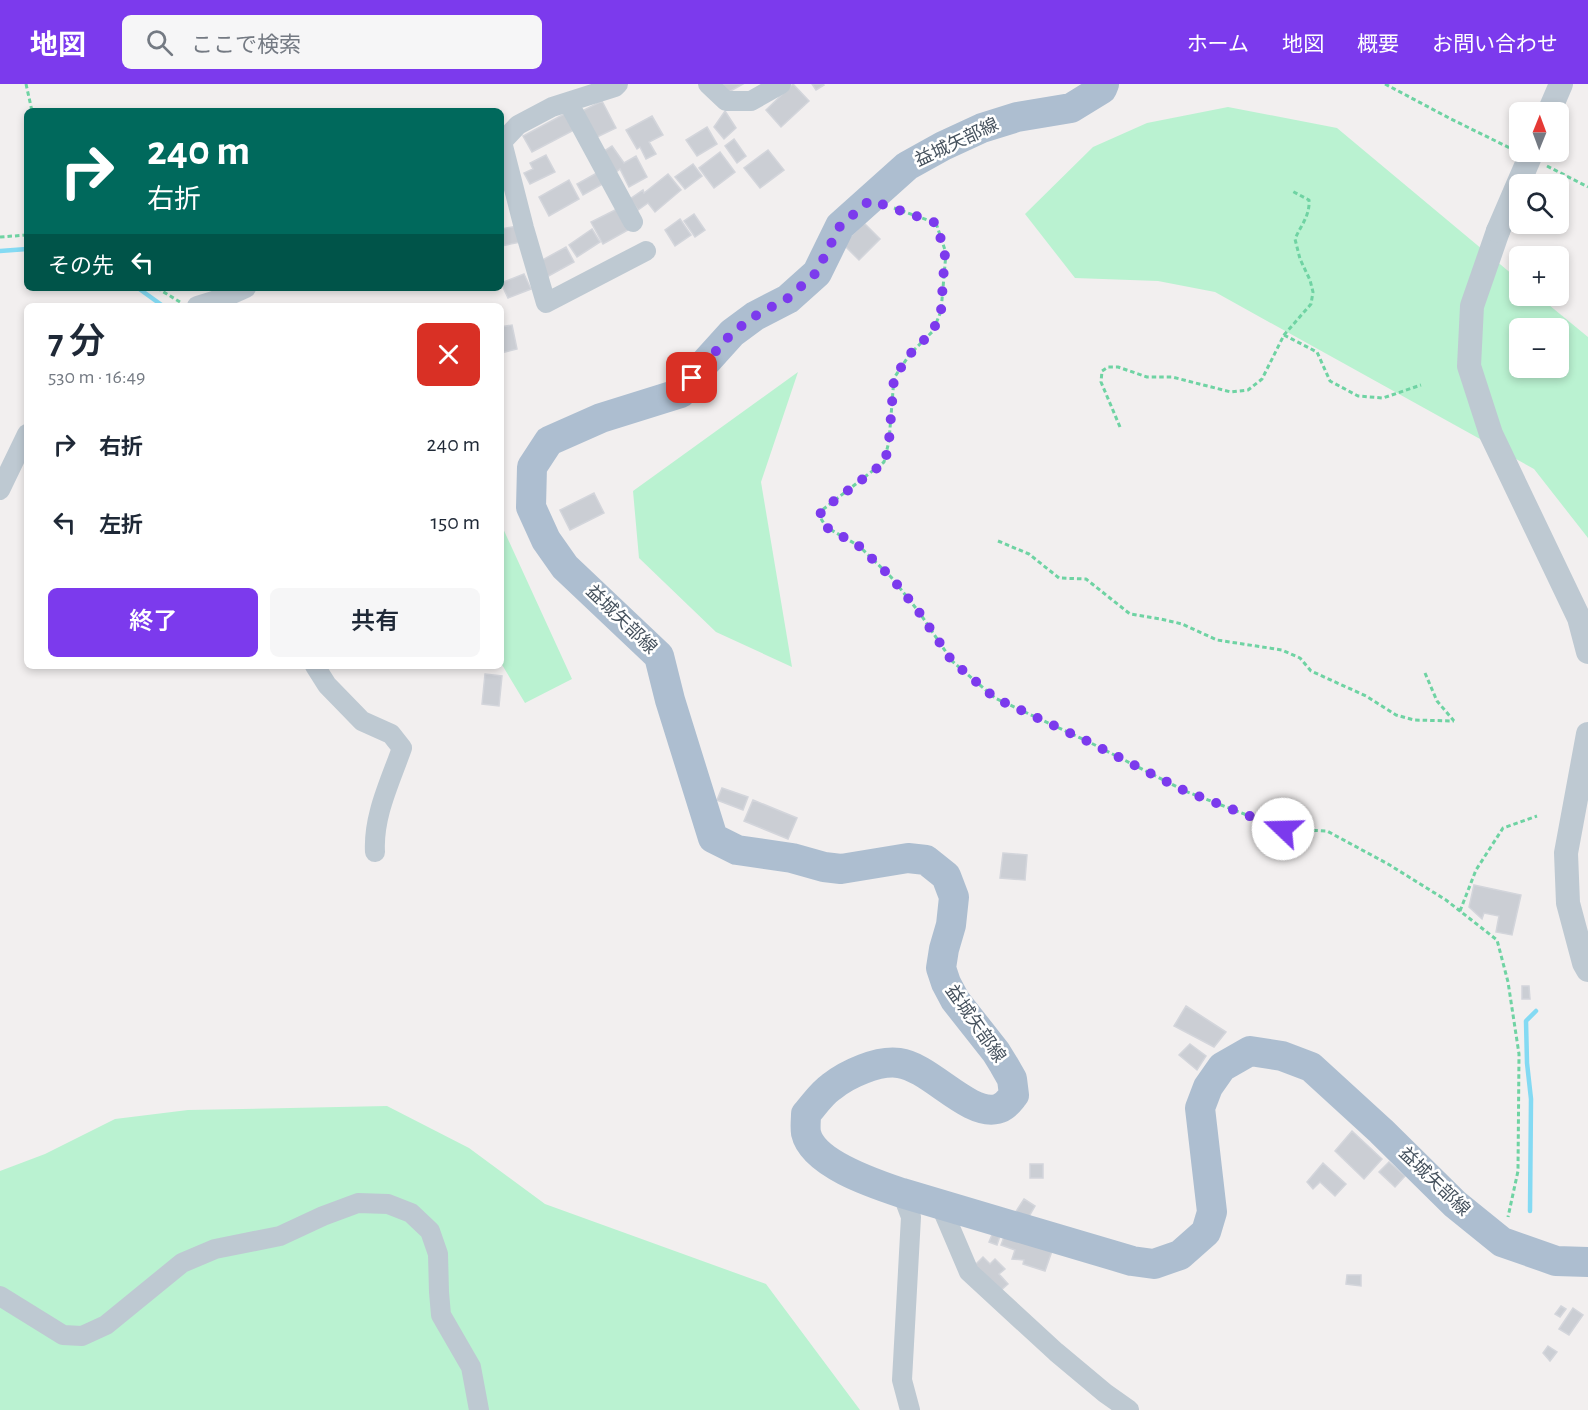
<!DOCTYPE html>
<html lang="ja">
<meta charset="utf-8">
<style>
:root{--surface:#fff;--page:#f6f6f7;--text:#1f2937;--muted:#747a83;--accent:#7c3aed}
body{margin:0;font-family:"Alegreya Sans","Noto Sans JP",sans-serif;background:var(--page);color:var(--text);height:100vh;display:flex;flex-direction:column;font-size:22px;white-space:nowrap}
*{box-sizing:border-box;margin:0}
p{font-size:20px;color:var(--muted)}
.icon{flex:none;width:33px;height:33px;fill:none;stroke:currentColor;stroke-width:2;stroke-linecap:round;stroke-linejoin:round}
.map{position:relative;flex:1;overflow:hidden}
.panel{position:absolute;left:24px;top:219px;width:480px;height:366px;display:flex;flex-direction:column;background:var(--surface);border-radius:9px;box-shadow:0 3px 9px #0003}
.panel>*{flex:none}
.top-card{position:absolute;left:24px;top:24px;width:480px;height:183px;border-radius:9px;box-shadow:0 3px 9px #0003;background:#00695c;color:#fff;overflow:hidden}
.needle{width:39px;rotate:1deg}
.buttons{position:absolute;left:1509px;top:18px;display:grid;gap:12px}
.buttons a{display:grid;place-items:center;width:60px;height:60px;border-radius:9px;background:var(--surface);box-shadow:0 3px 9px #0003;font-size:30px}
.pin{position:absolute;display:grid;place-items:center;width:51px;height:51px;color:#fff;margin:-26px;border-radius:12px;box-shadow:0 3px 9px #0006}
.me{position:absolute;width:66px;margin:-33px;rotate:291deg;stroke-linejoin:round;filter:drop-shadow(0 0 4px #0008)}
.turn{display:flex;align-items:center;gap:21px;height:126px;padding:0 24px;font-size:27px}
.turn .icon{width:78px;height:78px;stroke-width:2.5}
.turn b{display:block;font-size:42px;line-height:51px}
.then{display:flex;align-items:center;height:57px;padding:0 24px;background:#0003;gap:12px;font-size:22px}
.round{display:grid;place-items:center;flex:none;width:63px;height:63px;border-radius:9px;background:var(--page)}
.headline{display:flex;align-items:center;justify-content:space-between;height:102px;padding:0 24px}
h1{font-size:36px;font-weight:600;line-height:45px}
.primary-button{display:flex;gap:12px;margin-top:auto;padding:12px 24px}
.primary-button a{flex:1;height:69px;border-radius:9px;background:var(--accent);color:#fff;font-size:24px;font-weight:600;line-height:69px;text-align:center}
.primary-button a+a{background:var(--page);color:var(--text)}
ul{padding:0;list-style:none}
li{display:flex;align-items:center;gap:18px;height:78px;padding:0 24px}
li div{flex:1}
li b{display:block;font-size:22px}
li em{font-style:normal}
header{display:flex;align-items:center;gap:36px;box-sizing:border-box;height:84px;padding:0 30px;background:var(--accent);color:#fff}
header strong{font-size:28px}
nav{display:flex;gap:33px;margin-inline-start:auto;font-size:21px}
.search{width:420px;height:54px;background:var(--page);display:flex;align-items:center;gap:15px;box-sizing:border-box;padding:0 21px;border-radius:9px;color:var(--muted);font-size:22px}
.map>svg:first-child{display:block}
</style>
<header>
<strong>地図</strong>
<div class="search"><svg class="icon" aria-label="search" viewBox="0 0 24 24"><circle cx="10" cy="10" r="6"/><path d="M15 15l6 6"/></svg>ここで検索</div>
<nav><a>ホーム</a><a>地図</a><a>概要</a><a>お問い合わせ</a></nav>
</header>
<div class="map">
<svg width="1588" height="1326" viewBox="0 0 1588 1326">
<rect width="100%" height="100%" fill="#f2efef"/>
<path fill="#baf2d1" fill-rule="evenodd" d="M1228 23 1337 44 1519 196 1520 212H1538L1588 253V454L1534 385 1215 208 1158 197 1075 194 1025 130 1093 63 1147 39ZM1520 244H1558V284H1520Z
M798 288 761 398 792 583 716 548 639 474 633 407Z
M501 440 572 595 525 619 501 579Z
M387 1022 469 1064 545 1120 766 1200 860 1326H0V1087L45 1070 115 1035 188 1026Z"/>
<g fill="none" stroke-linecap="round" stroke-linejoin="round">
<path stroke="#84daf3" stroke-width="4.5" d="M0 167 27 165
M138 204 163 222
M1530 1127 1531 1015 1527 979 1526 937 1536 927"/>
</g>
<path fill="#cbced4" stroke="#d3d5db" stroke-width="1.5" d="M721 0H743L727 9Z
M793 0 809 17 781 43 766 26Z
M812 0H823L824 1 816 6Z
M602 17 616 44 595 54 582 27Z
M725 27 736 44 724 55 714 43Z
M568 28 576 45 532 68 523 52Z
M652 32 663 51 649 58 656 70 646 75 640 63 637 65 626 46Z
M707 43 717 60 697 72 686 56Z
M734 55 746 72 737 79 725 62Z
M612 62 624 79 636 72 647 93 629 103 620 85 615 89 601 69Z
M768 66 784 86 760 104 744 84Z
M720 68 735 88 714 104 699 84Z
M546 71 555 88 530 100 524 89 533 85 530 79Z
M693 80 702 92 685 105 675 93Z
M602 86 608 97 583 111 577 100Z
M668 90 681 106 655 128 648 119 638 126 630 115 643 106 644 109Z
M569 96 579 115 549 132 539 113Z
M617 125 628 146 603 160 591 138Z
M694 130 705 146 695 153 684 137Z
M680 135 691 151 675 162 665 146Z
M864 139 880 155 859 176 843 160Z
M517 142 521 158 501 162V145Z
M592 145 600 158 577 173 569 161Z
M566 163 574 178 545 194 537 179Z
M524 190 531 205 508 214 501 199Z
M512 241 517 265 501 269V243Z
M594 409 604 429 570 446 560 426Z
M485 590 502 592 499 622 482 620Z
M722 704 748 713 743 726 717 716Z
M753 716 797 734 788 755 744 737Z
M1003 769 1027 771 1025 796 1000 794Z
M1474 801 1521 811 1512 851 1496 848 1499 832 1484 829 1482 835 1469 823Z
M1522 902H1529L1530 915H1522Z
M1186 922 1226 948 1214 963 1174 942Z
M1190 960 1206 972 1197 986 1179 971Z
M1352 1047 1382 1075 1364 1095 1335 1067Z
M1389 1078 1405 1092 1395 1103 1379 1088Z
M1323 1079 1346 1100 1335 1112 1320 1098 1313 1105 1307 1098Z
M1030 1080H1043V1094H1030Z
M1024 1115 1035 1122 1027 1136 1015 1129Z
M994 1146 1001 1149 997 1161 989 1158Z
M1004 1153 1052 1167 1045 1187 1023 1180 1024 1176 1012 1175 1015 1166 1001 1161Z
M983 1173 990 1180 995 1175 1005 1185 999 1190 1008 1200 999 1208 974 1182Z
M1347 1191H1361V1202L1346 1200Z
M1561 1222 1566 1225 1560 1233 1555 1230Z
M1573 1224 1583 1231 1569 1251 1559 1245Z
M1548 1262 1557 1268 1550 1277 1543 1269Z"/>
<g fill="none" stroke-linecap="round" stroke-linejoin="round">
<path stroke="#6fd3a3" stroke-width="3" stroke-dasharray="4.5 3" stroke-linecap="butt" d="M26 0 32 27
M1385 0 1451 35 1514 66
M1547 82 1588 103
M894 124 936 139 946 169 941 227 933 247 910 270 894 294 889 357 884 378 821 427 820 433 826 443 859 462 891 493 919 528 952 577 995 614 1089 658 1185 707 1283 745 1327 747 1388 780 1446 816 1497 856 1508 898 1519 970 1518 1087 1508 1133
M0 153 27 151
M157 204 180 218
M1284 251 1317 268 1330 297 1358 312 1383 314 1421 301
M1120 343 1101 298 1102 287 1108 283H1118L1147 293H1172L1231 308 1248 306 1262 295 1284 251 1311 220 1313 208 1310 196 1300 175 1295 155C1301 141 1310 132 1309 116L1292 107
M998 457 1029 470 1059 494 1086 495 1130 530 1161 535 1182 540 1217 556 1282 566 1300 574 1311 587 1366 612 1396 631 1414 636 1454 637
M1425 589 1437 617 1454 637
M1460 827 1476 786 1503 744 1537 732"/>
<path stroke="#bec9d2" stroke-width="20" d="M708 0 726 17H751L781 0
M568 18 633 138
M502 58 524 144 546 219 646 167
M501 59 518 41 552 23 615 3 618 0
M197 222 226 213 246 204
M0 406 27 350
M315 582 327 601 362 637 391 650 402 664C390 698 373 732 375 768
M902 1109 911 1133 902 1296 910 1326
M940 1120 969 1188 1056 1268 1105 1309 1129 1326
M0 1212 63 1251 82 1252 106 1241 182 1179 215 1165 280 1152 323 1132 358 1119 388 1120 411 1129 430 1147 438 1170 439 1208 441 1231 471 1283 479 1326"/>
<path stroke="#bec9d2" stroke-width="24" d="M1549 28 1561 0
M1498 147 1472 222 1469 282 1491 350 1579 534 1588 568
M1588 650 1566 769 1568 819 1584 879 1588 886"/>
<path stroke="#adbed0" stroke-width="30" d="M1104 0 1102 5 1071 24 1017 33 982 44 943 62 907 82 840 142 817 189 788 215 755 232 732 249 704 280 681 309 601 334 549 357 532 383 531 423 546 456 565 483 659 572 670 616 713 754 737 766 792 774 824 783 841 785 908 774 926 776 946 792 954 813 951 841 944 865 941 884 946 899 955 916 996 968 1004 981 1012 995 1014 1011C1009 1017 1005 1023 997 1025 968 1032 930 983 899 979 878 976 847 990 831 1003 821 1010 814 1021 806 1030 806 1036 805 1043 806 1049 813 1080 875 1100 902 1109L1132 1177 1154 1180 1180 1171 1206 1148 1212 1128 1200 1024 1208 1003 1222 983 1250 967 1282 972 1311 983 1381 1047 1455 1120 1502 1158 1556 1177 1588 1178"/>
<path stroke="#bec9d2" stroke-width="24" d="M1498 147 1532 68"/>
</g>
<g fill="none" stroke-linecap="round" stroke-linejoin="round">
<path stroke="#7c3aed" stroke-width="10" stroke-dasharray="0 18" d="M692 294 732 249 755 232 788 214 816 189 840 142 870 116 936 139 945 169 941 227 933 247 910 270 894 294 889 357 885 378 821 427 820 434 826 443 859 462 891 493 919 528 952 577 995 614 1089 658 1185 707 1283 745"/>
</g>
<g text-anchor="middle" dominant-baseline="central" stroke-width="5" stroke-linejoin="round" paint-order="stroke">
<g font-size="18" fill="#46525e" stroke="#fff">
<text transform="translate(957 59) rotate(-25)">益城矢部線</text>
<text transform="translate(621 536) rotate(44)">益城矢部線</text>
<text transform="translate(975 940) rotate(55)">益城矢部線</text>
<text transform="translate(1434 1098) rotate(44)">益城矢部線</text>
</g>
</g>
</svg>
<div class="buttons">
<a><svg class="needle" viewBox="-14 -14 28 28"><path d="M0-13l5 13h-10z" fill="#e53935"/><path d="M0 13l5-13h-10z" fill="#747a83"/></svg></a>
<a><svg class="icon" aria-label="search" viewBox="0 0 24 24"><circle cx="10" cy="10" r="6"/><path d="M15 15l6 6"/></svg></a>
<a>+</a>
<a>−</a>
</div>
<div class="pin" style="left:692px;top:294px;background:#d93025"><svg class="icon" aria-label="arrive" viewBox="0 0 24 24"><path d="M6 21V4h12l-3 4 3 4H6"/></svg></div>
<svg class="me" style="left:1283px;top:745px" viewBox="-20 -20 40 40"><circle r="19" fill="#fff"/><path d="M0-13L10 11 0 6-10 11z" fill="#7c3aed"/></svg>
<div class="top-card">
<div class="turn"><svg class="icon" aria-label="right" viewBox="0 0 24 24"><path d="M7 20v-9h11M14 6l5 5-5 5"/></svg><div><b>240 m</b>右折</div></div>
<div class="then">その先<svg class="icon" aria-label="left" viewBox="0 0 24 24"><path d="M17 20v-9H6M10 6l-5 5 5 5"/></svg></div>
</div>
<section class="panel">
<div class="headline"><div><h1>7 分</h1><p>530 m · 16:49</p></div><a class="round" style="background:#d93025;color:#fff"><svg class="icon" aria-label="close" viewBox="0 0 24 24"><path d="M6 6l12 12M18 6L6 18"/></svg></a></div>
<ul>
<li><svg class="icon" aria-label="right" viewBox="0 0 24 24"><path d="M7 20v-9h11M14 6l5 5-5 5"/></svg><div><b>右折</b></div><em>240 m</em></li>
<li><svg class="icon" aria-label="left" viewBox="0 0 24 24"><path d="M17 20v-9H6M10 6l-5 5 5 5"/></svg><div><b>左折</b></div><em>150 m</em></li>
</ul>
<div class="primary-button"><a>終了</a><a>共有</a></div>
</section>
</div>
